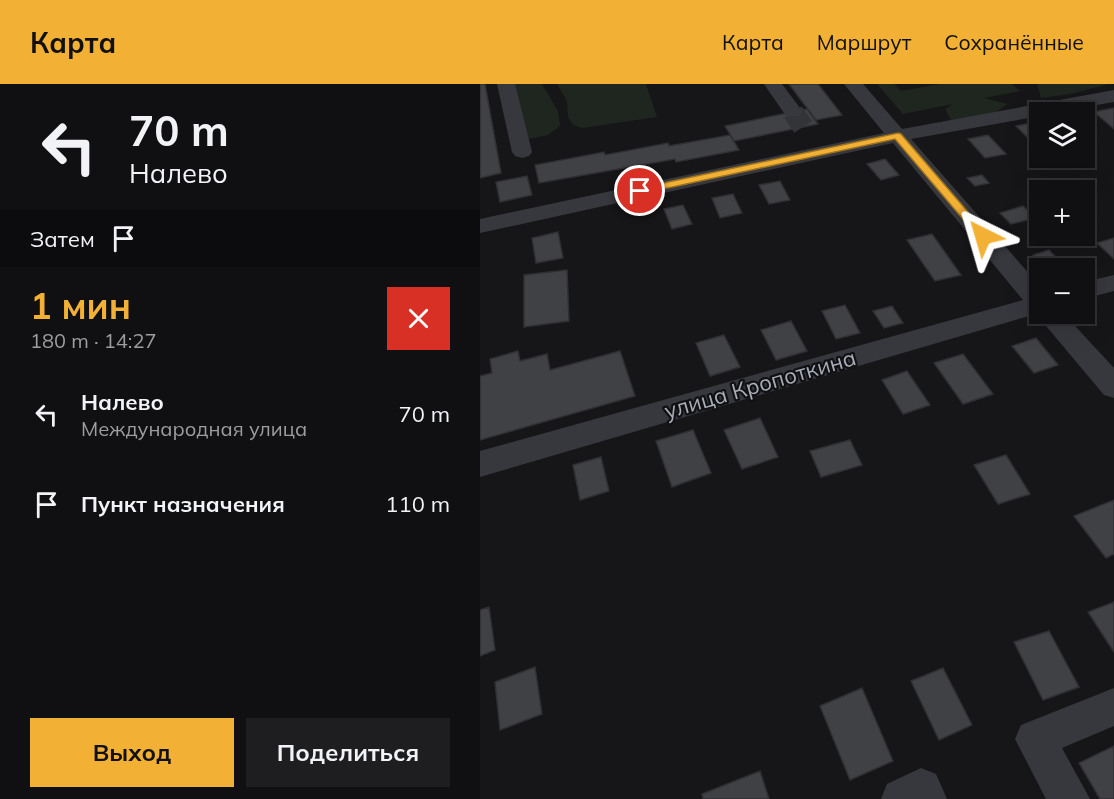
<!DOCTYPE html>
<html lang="ru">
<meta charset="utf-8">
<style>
:root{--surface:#101012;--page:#1e1e20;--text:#f1f3f6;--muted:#9c9d9f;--line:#303032;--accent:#f2b134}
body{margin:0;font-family:Mulish,sans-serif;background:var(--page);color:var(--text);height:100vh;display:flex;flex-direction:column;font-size:22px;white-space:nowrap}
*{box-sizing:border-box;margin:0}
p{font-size:20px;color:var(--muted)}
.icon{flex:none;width:33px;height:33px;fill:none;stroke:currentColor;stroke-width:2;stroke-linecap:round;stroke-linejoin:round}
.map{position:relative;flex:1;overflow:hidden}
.panel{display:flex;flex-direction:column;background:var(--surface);width:480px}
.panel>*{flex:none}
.top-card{background:#101012;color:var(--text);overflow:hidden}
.tools{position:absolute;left:549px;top:18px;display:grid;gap:12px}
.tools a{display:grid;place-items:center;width:66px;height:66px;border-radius:0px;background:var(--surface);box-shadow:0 6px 24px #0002,0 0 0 2px var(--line);font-size:30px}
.pin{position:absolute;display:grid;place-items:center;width:51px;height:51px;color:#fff;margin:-26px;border:3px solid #fff;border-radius:50%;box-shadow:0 2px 6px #0007}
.me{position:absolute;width:66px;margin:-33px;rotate:320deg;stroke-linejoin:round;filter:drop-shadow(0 0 4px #0008)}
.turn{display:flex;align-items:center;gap:21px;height:126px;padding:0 30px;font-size:27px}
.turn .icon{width:78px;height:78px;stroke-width:2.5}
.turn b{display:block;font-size:42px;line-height:51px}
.then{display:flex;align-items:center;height:57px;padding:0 30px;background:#0003;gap:12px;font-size:22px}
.round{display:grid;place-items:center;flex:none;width:63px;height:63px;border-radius:0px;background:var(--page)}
.headline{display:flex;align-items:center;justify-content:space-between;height:102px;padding:0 30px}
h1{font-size:36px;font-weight:700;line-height:45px;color:var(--accent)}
.cta{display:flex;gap:12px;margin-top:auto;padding:12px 30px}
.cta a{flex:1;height:69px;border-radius:0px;background:var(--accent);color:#111;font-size:24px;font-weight:700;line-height:69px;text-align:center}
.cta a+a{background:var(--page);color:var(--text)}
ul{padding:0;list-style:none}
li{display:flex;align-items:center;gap:18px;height:90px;padding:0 30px}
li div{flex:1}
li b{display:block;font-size:22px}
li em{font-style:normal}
header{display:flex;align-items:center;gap:36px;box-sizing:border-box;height:84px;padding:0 30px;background:var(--accent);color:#111}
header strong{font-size:28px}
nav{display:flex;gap:33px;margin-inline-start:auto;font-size:21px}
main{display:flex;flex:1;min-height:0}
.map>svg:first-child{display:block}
</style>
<header>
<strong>Карта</strong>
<nav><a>Карта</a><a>Маршрут</a><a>Сохранённые</a></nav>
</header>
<main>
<section class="panel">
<div class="top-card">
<div class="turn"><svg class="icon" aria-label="left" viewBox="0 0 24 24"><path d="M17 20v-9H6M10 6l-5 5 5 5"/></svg><div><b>70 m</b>Налево</div></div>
<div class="then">Затем<svg class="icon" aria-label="arrive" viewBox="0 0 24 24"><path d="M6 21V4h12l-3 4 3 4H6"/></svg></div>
</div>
<div class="headline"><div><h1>1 мин</h1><p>180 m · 14:27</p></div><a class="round" style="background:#d93025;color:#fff"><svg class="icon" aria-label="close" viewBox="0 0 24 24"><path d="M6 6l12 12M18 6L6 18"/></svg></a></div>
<ul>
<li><svg class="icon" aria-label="left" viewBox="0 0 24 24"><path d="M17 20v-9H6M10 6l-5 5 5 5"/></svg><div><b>Налево</b><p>Международная улица</p></div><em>70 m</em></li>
<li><svg class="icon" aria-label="arrive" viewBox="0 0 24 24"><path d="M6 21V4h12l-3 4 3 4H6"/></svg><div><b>Пункт назначения</b></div><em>110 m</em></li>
</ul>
<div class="cta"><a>Выход</a><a>Поделиться</a></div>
</section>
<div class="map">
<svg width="634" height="715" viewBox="0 0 634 715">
<rect width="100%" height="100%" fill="#161618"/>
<path fill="#1e261f" d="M26 0H62L78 27 80 42 68 51 39 57Z
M77 0H166L177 33 102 44 93 41 88 33 87 17Z
M397 0H414L421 7 460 0H532L540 7 504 14 527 20 513 30 472 38 465 25 473 20 423 30Z
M557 0H629L591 10 561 14Z"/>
<path fill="#404145" stroke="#303034" stroke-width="1.5" d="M0 0H5L21 89 0 94Z
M309 0H338L362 31 336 36Z
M633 24 634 25V45L614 28Z
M327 25 338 40 254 57 245 42Z
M556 38 560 42V59L554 60 536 42Z
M250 51 259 66 196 78 195 75 59 99 55 81 124 68 125 71 188 59 189 62Z
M508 51 526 70 505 74 488 55Z
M405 75 419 91 401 96 387 80Z
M502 91 509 99 495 102 487 94Z
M47 92 52 111 20 118 16 98Z
M300 97 310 116 289 120 279 101Z
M253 110 262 129 240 134 232 114Z
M203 121 212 140 192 145 184 125Z
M543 122 555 134 531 140 520 129Z
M78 148 83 174 56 179 52 154Z
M452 150 481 191 455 197 427 156Z
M634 154V175L617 159Z
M569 166 586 184H567L553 171Z
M87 186 89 237 44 243V191Z
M365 221 380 249 356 255 342 227Z
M412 222 423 239 404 244 393 227Z
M311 237 327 267 296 276 281 246Z
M244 251 260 283 230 292 216 259Z
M556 254 578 281 554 289 532 262Z
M38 267 40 277 67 270 70 286 140 267 155 312 0 356V292L12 289 10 275Z
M483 270 513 310 483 320 454 279Z
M427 287 450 321 423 330 402 296Z
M280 334 298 373 262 385 244 346Z
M213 346 231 389 192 403 176 357Z
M370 356 382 381 341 393 330 367Z
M526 371 550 410 518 420 494 381Z
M121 373 129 407 100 416 93 381Z
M634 416V470L626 474 594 432Z
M634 518V568L608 528Z
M9 523 15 566 0 572V526Z
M569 547 599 603 563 616 534 558Z
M55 583 62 630 20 646 15 598Z
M463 584 492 641 459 656 431 597Z
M382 604 413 677 370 696 340 622Z
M634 662V715H620L599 679Z
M280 687 289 715H223L222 710Z"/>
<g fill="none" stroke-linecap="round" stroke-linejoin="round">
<path stroke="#333438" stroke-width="21" stroke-dasharray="21 10" stroke-linecap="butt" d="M313 28 323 43"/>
<path fill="#37383d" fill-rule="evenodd" d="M17 0H35L52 68 49 72 42 74 35 72 32 68Z
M284 0H302L323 28 320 32H306Z
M364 0H383L422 45 634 6V18L576 28H560V32L431 55 560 202V230H584L634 284V314L624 311 556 230 0 393V367L543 216 413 59 0 149V135L404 49Z
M634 191V207L604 215V198Z
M634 604V642L582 664 610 715H566L535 655 541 641Z
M441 684 456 690 467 715H401L407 700Z"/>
</g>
<path fill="#f2b134" stroke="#9d7322" stroke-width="1.5" d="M418 49 421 50 507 150V154H499L415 55 160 110 155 107 160 104Z"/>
<g text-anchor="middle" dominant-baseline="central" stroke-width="4.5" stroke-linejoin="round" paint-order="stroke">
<g font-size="22" fill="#a8adb8" stroke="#111113">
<text transform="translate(280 300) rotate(-16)">улица Кропоткина</text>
</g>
</g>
</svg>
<div class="tools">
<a><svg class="icon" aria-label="layers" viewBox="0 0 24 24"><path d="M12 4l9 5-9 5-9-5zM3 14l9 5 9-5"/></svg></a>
<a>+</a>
<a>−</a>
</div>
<div class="pin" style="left:160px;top:107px;background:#d93025"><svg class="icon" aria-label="arrive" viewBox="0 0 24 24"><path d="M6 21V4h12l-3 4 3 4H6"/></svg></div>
<svg class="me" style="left:503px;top:152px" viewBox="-20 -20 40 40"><path d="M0-17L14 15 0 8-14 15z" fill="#f2b134" stroke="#fff" stroke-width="4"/></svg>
</div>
</main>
